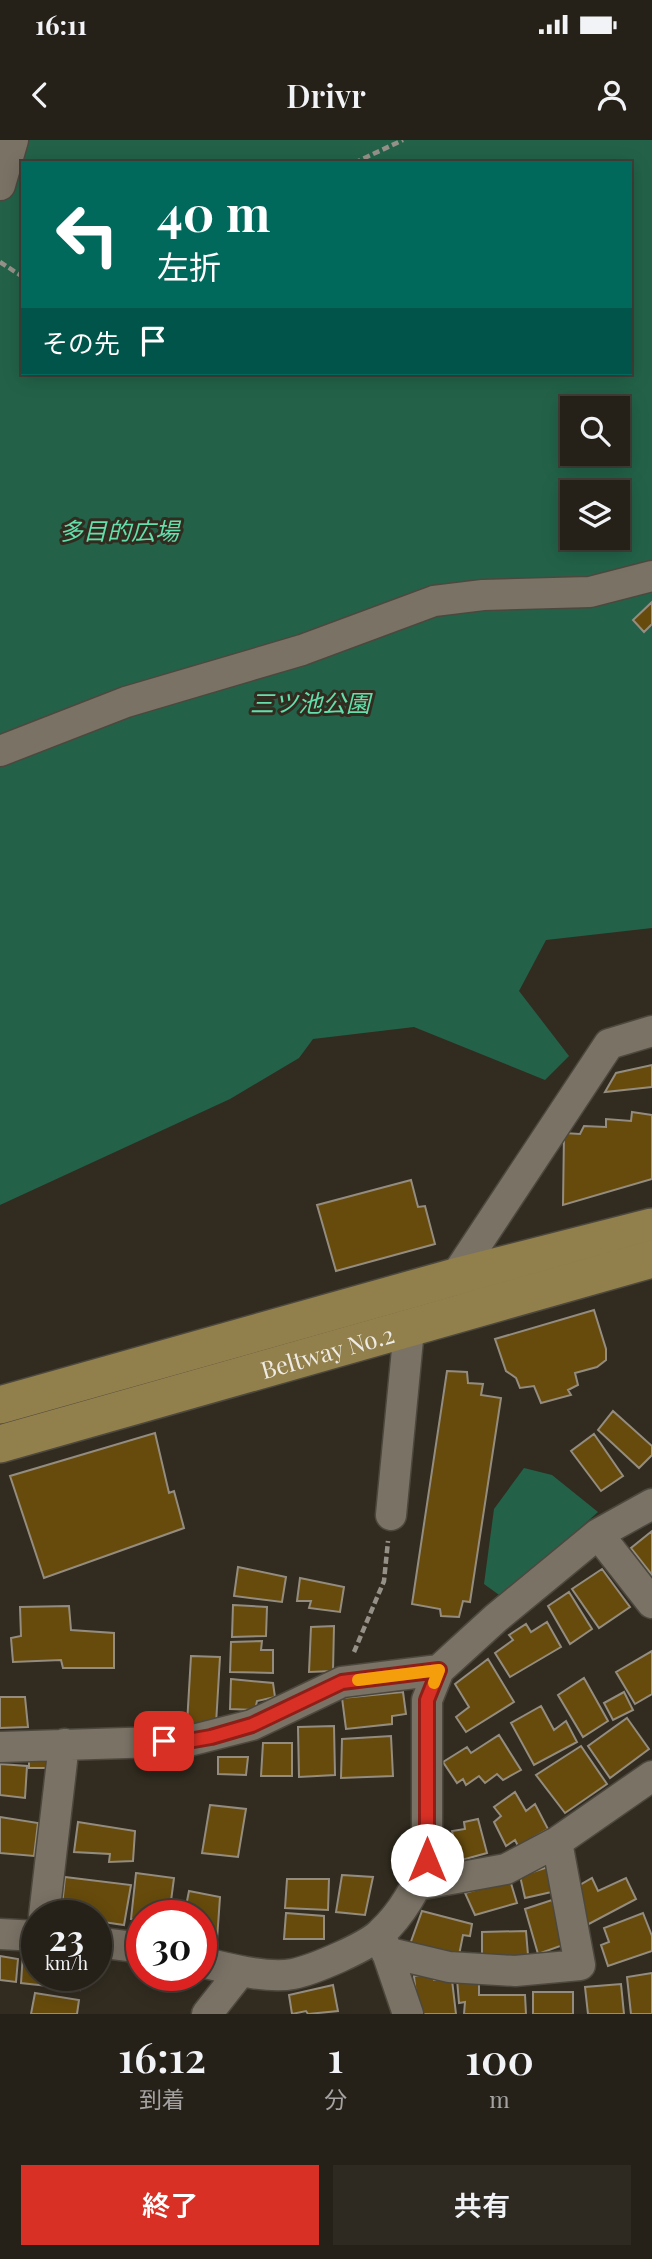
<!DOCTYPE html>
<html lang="ja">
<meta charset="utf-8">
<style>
:root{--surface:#262118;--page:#2e2921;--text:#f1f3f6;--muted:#a4a3a2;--line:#423e37;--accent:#d93025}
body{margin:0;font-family:"Playfair Display","Noto Sans JP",serif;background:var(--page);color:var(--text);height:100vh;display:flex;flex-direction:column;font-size:26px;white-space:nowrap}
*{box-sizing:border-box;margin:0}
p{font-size:23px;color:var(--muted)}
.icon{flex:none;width:38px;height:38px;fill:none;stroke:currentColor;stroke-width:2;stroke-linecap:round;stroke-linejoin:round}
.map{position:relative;height:1874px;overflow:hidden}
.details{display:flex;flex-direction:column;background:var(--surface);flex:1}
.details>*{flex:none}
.banner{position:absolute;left:21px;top:21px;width:611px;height:214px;border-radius:0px;box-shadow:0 4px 18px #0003,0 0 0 2px var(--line);background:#00695c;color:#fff;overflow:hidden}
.buttons{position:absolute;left:560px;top:256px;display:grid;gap:14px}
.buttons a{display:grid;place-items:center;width:70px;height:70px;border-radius:0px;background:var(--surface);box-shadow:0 4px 18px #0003,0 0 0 2px var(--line);font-size:35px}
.speed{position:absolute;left:21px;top:1760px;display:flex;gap:14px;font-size:35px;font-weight:700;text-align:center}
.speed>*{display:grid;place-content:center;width:91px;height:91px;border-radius:50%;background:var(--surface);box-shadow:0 4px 18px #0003,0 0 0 2px var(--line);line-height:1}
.speed small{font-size:18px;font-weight:400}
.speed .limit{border:10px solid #d22;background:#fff;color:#111}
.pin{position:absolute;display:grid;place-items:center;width:60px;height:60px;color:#fff;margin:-30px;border-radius:14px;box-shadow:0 4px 10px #0006}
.me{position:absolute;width:77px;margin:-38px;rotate:0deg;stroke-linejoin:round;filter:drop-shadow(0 0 5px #0008)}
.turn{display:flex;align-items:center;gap:24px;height:147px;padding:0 21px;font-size:32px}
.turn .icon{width:91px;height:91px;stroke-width:2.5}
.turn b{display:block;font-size:49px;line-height:60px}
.then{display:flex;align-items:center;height:66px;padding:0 21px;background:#0003;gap:14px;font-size:26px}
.eta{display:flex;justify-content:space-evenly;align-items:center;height:119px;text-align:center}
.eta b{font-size:42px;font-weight:600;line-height:49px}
.primary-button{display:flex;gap:14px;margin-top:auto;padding:14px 21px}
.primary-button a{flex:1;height:80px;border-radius:0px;background:var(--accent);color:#fff;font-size:28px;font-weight:600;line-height:80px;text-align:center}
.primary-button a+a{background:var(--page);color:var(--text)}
.status{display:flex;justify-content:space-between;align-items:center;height:49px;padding:0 35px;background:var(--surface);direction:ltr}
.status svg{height:19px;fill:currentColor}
header{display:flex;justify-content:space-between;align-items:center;height:91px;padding:0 21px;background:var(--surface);font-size:32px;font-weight:600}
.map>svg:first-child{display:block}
</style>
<div class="status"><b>16:11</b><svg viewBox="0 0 49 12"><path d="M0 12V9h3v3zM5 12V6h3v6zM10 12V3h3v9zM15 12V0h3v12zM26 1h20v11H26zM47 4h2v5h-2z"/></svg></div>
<header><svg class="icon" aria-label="back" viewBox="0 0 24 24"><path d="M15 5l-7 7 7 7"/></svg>Drivr<svg class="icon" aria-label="person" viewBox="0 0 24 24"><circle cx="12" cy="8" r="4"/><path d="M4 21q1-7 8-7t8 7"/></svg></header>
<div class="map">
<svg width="652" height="1874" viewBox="0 0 652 1874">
<rect width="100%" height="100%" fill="#322c20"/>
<path fill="#236249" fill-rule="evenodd" d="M0 0H652V788L546 800 519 851 569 916 545 940 414 887 313 899 299 918 230 959 0 1065ZM23 23H630V233H23ZM572 268H618V313H572ZM572 352H618V397H572Z
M524 1328 552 1335 598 1372 502 1457 484 1444 494 1369Z"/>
<path fill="#664b0c" stroke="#948c7f" stroke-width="2" d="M652 462V484L644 492 633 480Z
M652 925V947L605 952 616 933Z
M632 972 652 975V1039L563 1065 564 993 580 994 584 986 606 987V979L631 981Z
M411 1040 418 1067 425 1066 435 1104 336 1131 317 1065Z
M594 1170 606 1209V1220L597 1227 575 1233 578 1245 568 1250 571 1255 541 1263 534 1246 520 1248 516 1238 506 1231 495 1199Z
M447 1231 467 1232 468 1243 483 1244 481 1255 501 1258 470 1462 463 1461 459 1477 441 1476 440 1469 412 1464Z
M613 1271 652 1306V1315L639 1328 598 1290Z
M155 1293 169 1353 174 1351 184 1388 44 1438 10 1336Z
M594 1294 623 1336 601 1351 571 1311Z
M652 1391V1435L631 1408Z
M238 1427 286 1437 282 1462 234 1456Z
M602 1429 630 1467 599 1488 572 1449Z
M300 1438 344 1447 340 1472 309 1468 311 1461H297Z
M569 1452 592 1489 570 1504 548 1466Z
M233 1465 267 1467 266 1496 232 1497Z
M69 1466 71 1490 114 1493V1528H63L61 1520 13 1522 11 1498 21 1496 20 1467Z
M547 1482 561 1507 510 1537 495 1513 513 1500 509 1495 526 1484 531 1492Z
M334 1486 333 1531 309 1532 311 1487Z
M262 1501 261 1510H273V1533L230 1532 231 1502Z
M652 1511V1554L635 1564 616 1532Z
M191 1516 220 1517 216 1584H187Z
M488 1519 514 1562 466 1592 456 1577 469 1567 455 1544Z
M584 1538 608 1581 583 1597 558 1555Z
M231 1539 273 1543 275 1557 257 1561 255 1570 230 1569Z
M403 1552 406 1574 392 1576V1584L346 1589 342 1558Z
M624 1552 633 1570 613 1580 604 1563Z
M0 1557H25L28 1587 0 1588Z
M541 1566 554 1590 566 1581 577 1602 534 1625 511 1583Z
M627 1578 649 1609 610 1638 588 1606Z
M334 1586 335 1635 299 1637 298 1587Z
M499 1595 521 1630 503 1640 497 1634 485 1643 479 1636 466 1645 463 1639 457 1643 443 1622 467 1607 471 1613Z
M391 1596 393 1636 341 1638 342 1599Z
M263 1603H292V1636H261Z
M581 1606 607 1644 565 1673 536 1635Z
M51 1615 50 1628H29V1617Z
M218 1617H248L246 1635 218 1634Z
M0 1624 27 1626 25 1658 0 1655Z
M515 1652 526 1671 535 1664 548 1689 518 1706 515 1700 506 1706 494 1682 501 1676 494 1667Z
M210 1665 246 1669 238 1717 202 1713Z
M0 1677 38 1683 34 1716 0 1713Z
M478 1679 487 1713 458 1721 452 1691 465 1689 464 1682Z
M78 1682 135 1691 133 1721 109 1722 110 1714 74 1712Z
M548 1727 556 1751 525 1758 520 1736Z
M136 1733 174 1738 171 1761H166L165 1776H142V1780L131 1779Z
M342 1735 373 1737 365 1775 336 1772Z
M65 1737 131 1745 124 1785 96 1781V1776H61Z
M592 1738 598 1751 626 1738 636 1759 585 1786 573 1749Z
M287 1739H329L328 1770 285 1768Z
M510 1740 517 1763 475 1775 465 1753Z
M189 1751 220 1757 217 1800 201 1798V1776H184Z
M552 1760 566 1804 538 1814 525 1769Z
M422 1771 472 1784 470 1796 463 1795 459 1815 409 1807Z
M286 1773 324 1776V1799H284Z
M643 1773 652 1796V1811L608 1826 601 1805 609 1802 604 1788Z
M526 1791 528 1815 482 1821V1792Z
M23 1813 37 1815V1836H48L47 1846 21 1843Z
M0 1816 18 1819 16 1842 0 1840Z
M652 1833V1874H631L627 1837Z
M430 1834 434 1840H452L456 1874H418L414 1836Z
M54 1836H83L80 1850 54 1843Z
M457 1839 479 1841V1855H525L526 1874H464L465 1862 459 1863Z
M621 1844 624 1874H588L585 1847Z
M333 1845 338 1871 308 1874 306 1871 292 1874 289 1855Z
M533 1852H573V1874H533Z
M35 1853 79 1860 77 1874H31Z"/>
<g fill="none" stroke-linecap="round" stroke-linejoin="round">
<defs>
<path id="minor" d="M0 45 13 0
M0 611 126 562 302 510 434 461 483 455 590 452 652 436
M455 1137 609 904 652 891
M391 1375 409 1189
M598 1394 652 1463
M0 1607 189 1601 252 1585 342 1542 439 1530
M418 1745 506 1729 557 1702 652 1636
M44 1776 64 1604
M0 1794 37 1796
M382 1798 408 1874
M96 1802 142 1808
M386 1812 449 1827 515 1831 580 1825 557 1702
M201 1822C227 1828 266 1839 293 1834 313 1830 367 1807 381 1793 401 1775 418 1746 427 1720V1560L439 1530 496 1478 598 1394 652 1364
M207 1874 240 1832"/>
<g id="major">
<path d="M0 1265 455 1137 652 1087"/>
<path id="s1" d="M0 1304 652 1119"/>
</g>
</defs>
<use href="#minor" stroke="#4d483e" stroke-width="33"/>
<use href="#major" stroke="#4d483e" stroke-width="40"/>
<path stroke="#969188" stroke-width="4.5" stroke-dasharray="7 3.5" stroke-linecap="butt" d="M354 23 403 0
M0 122 23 137
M354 1512 384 1441 388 1401"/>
<use href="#minor" stroke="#7a7265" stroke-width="30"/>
<use href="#major" stroke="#917f4c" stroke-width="37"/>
</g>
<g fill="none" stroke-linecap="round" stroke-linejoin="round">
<defs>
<path id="route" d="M164 1601H188L211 1597 252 1585 342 1542 439 1530 427 1560V1720"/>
</defs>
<use href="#route" stroke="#8d1f18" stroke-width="18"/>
<use href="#route" stroke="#d93025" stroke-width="12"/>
<path stroke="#f59e0b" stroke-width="12" d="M358 1540 439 1530 434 1543"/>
</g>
<g text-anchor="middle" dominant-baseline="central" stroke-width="6" stroke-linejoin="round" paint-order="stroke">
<g font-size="24" font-style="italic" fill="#63dfac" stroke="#322c20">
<text x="119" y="390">多目的広場</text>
<text x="310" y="562">三ツ池公園</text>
</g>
<g font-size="24" fill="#efebe4" stroke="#322c20">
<text stroke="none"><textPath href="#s1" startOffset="340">Beltway No.2</textPath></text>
</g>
</g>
</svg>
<div class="buttons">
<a><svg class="icon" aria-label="search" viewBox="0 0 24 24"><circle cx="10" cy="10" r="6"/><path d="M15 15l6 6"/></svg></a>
<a><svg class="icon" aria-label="layers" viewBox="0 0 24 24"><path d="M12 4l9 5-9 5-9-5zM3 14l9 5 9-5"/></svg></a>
</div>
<div class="speed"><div>23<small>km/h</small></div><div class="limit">30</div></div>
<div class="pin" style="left:164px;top:1601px;background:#d93025"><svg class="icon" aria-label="arrive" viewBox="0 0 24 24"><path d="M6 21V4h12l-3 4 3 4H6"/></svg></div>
<svg class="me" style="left:427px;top:1720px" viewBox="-20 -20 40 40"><circle r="19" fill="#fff"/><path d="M0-13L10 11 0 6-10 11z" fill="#d93025"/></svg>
<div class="banner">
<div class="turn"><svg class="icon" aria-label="left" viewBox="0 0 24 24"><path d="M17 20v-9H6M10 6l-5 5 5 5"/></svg><div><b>40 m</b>左折</div></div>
<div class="then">その先<svg class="icon" aria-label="arrive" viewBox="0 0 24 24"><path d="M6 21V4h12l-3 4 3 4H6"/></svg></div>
</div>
</div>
<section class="details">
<div class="eta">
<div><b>16:12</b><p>到着</p></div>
<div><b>1</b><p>分</p></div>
<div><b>100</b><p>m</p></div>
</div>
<div class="primary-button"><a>終了</a><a>共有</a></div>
</section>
